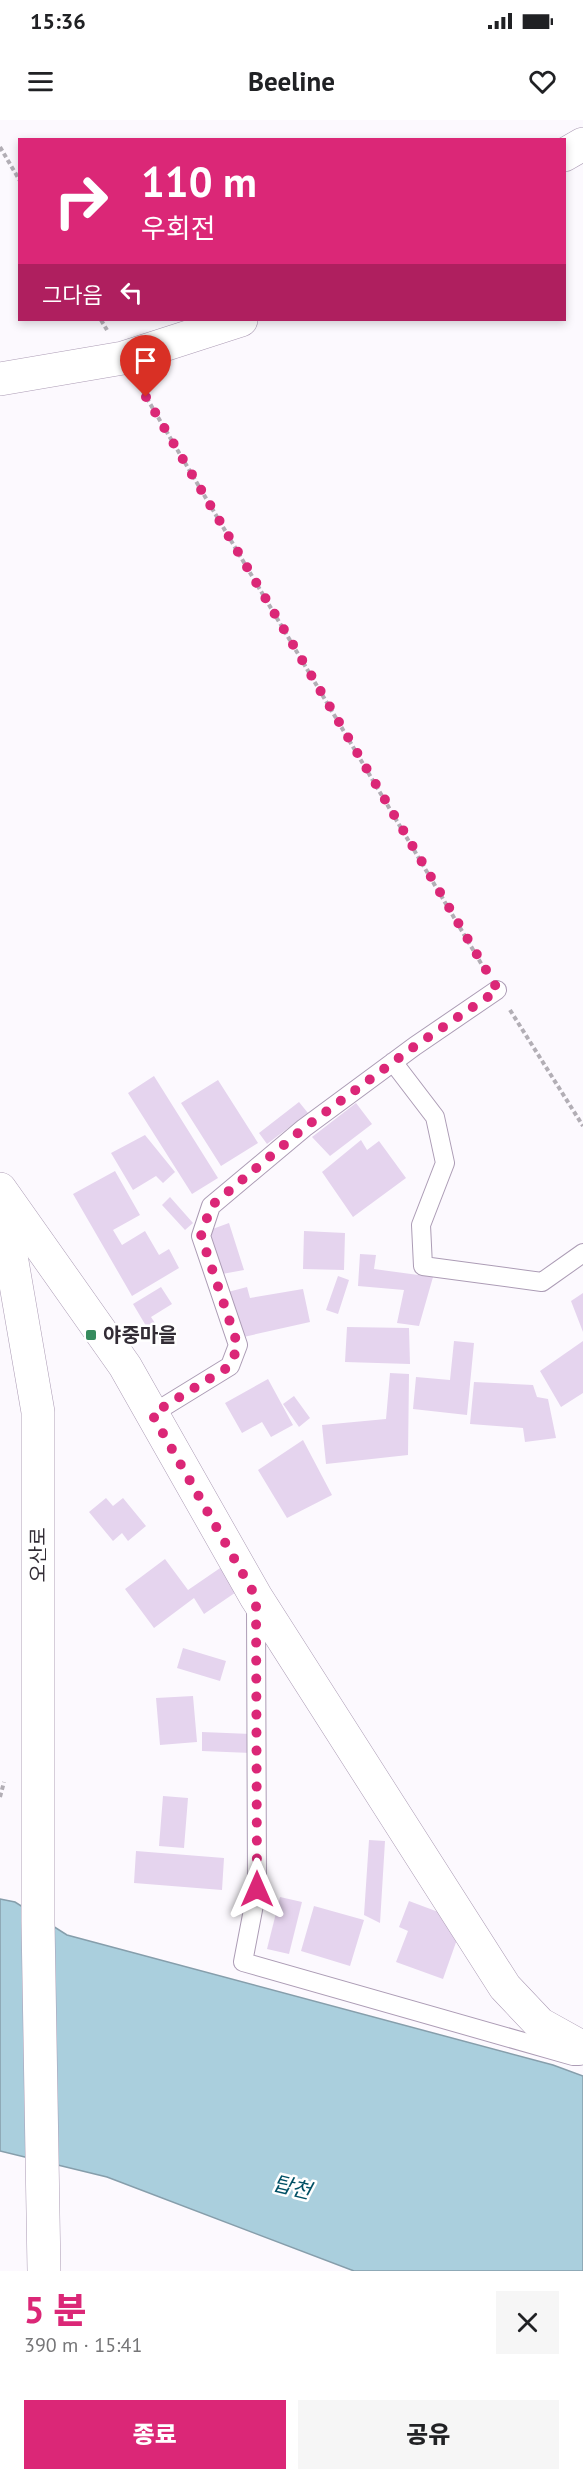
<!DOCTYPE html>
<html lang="ko">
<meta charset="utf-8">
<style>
:root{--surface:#fff;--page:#f6f6f6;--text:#202124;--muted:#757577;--accent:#db2777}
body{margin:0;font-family:"PT Sans","Noto Sans KR",sans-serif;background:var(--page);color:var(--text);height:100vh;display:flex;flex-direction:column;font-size:22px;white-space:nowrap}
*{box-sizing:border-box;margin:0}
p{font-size:20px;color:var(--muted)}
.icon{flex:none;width:33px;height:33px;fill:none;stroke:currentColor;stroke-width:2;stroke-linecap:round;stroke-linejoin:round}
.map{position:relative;height:2151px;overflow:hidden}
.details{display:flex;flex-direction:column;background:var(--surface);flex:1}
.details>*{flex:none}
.top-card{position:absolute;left:18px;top:18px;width:548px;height:183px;border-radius:0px;box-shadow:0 3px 9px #0003;background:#db2777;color:#fff;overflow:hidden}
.pin{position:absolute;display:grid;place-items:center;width:51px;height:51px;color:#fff;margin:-62px -26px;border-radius:50% 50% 50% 0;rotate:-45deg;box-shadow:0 0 6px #0007}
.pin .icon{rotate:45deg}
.me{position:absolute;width:66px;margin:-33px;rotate:0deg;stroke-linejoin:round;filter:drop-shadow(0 0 4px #0008)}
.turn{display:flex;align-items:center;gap:21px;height:126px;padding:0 24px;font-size:27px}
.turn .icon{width:78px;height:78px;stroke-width:2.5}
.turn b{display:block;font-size:42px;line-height:51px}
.then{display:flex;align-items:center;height:57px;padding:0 24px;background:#0003;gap:12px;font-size:22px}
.round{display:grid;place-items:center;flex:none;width:63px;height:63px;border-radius:0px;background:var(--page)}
.overview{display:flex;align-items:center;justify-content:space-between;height:102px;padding:0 24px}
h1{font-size:36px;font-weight:800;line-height:45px;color:var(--accent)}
.primary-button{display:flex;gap:12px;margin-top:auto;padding:12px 24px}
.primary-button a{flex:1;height:69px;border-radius:0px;background:var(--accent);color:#fff;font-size:24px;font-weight:800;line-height:69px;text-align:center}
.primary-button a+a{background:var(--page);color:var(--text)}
.status{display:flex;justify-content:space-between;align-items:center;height:42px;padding:0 30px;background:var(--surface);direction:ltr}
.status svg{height:16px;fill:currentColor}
header{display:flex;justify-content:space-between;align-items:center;height:78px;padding:0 24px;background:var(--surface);font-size:27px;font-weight:800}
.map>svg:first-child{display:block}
</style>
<div class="status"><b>15:36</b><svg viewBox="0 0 49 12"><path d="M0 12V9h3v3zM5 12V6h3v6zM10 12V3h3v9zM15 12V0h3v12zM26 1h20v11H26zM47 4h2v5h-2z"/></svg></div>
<header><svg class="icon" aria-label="menu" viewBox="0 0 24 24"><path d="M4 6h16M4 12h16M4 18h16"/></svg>Beeline<svg class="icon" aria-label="heart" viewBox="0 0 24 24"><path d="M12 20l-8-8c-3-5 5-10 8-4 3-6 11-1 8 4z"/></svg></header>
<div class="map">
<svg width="583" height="2151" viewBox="0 0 583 2151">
<rect width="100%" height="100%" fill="#fcf9fe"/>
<path fill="#aacfdd" stroke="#869eab" stroke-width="1.5" d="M0 1779 15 1782 67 1815 553 1945 583 1956V2151H354L107 2057 0 2031Z"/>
<path fill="#e5d4ee" d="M154 956 218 1058 192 1074 128 973Z
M218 960 258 1023 221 1046 181 983Z
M299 982 308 993 267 1024 259 1013Z
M356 983 372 1004 330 1036 312 1017Z
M145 1015 175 1052 163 1063 156 1056 133 1070 111 1033Z
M361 1020 367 1030 379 1021 406 1058 353 1097 322 1052Z
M115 1051 140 1095 113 1110 122 1125 145 1111 159 1135 169 1129 179 1148 132 1176 73 1074Z
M170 1077 193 1103 185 1110 162 1085Z
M229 1103 244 1150 222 1154 207 1111Z
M304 1111 345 1113 344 1150 303 1149Z
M360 1134 376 1135 374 1149 433 1157 419 1206 397 1203 404 1170 358 1166Z
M338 1156 349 1160 338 1194 326 1190Z
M161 1167 172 1184 151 1197 164 1217 155 1221 133 1184Z
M247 1167 250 1178 303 1169 310 1202 239 1218 228 1172Z
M583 1173V1212L571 1181Z
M347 1207 409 1208 410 1244 345 1242Z
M454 1221 474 1223 467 1295 413 1289 416 1257 450 1260Z
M583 1221V1273L561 1287 540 1251Z
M390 1253 409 1254 408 1335 326 1344 322 1305 386 1299Z
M268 1259 293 1305 271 1317 262 1302 242 1313 225 1283Z
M474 1262 533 1265 537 1277 548 1279 556 1318 525 1322 523 1308 470 1304Z
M294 1276 310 1298 299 1307 283 1284Z
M303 1320 332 1375 287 1398 258 1350Z
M106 1378 113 1386 123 1378 146 1406 128 1421 122 1413 113 1421 89 1392Z
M165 1439 188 1470 226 1444 242 1468 204 1494 194 1478 154 1508 125 1469Z
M183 1528 226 1541 220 1561 177 1548Z
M193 1576 197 1622 160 1625 156 1578Z
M202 1612 251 1614V1633L202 1631Z
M163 1676 188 1678 184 1728 159 1726Z
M369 1720 385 1721 380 1803 364 1795Z
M136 1731 224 1738 222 1770 134 1763Z
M280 1777 302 1782 289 1834 267 1829Z
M409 1781 449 1796 460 1811 443 1859 396 1842 408 1811 399 1807Z
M314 1786 364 1800 350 1846 301 1831Z"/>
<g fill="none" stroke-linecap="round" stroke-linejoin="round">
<defs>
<path id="service" d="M393 942 435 997 445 1043 421 1105 423 1146 542 1162 583 1133
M152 1294 230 1246 238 1225 201 1116 211 1086 304 1008 415 926 497 870
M256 1485 257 1769 243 1842 573 1936H579"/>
<path id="minor" d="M564 35 583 24
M0 259 123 238 241 200
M0 1069 125 1246 256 1477 505 1867 540 1904 583 1928"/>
<path id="tertiary" d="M0 1072 38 1292V1802L44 2151"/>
</defs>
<use href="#service" stroke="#ac9cb5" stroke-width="20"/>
<use href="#minor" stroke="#ac9cb5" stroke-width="34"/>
<use href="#tertiary" stroke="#ac9cb5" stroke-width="34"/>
<path stroke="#b2aeb5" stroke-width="4" stroke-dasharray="4.5 3" stroke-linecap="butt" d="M0 27 20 61
M101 200 107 210
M139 265 485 850
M510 890 583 1006
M0 1677 4 1662"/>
<use href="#service" stroke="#fff" stroke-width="18"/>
<use href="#minor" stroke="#fff" stroke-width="33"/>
<use href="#tertiary" stroke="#fff" stroke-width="33"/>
</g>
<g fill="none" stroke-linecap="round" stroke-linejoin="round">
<path stroke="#db2777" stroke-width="10" stroke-dasharray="0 18" d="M146 277 498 870 415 926 304 1008 211 1086 201 1116 238 1226 230 1246 152 1294 256 1477 257 1769"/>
</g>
<rect fill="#368b5e" stroke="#fff" stroke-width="2" x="85" y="1209" width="12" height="12" rx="3"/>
<g text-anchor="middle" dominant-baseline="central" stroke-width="5" stroke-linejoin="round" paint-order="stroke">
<g font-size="20" font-weight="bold" fill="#322c35" stroke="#fff" text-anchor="start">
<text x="103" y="1215">야중마을</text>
</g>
<g font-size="20" fill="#322c35" stroke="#fff">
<text transform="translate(38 1435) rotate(-90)">오산로</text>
</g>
<g font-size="21" font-style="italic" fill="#015065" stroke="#fff">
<text transform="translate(292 2067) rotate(14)">탑천</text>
</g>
</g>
</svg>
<div class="pin" style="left:146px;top:277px;background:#d93025"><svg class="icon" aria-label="arrive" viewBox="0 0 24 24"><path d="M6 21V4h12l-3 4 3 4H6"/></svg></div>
<svg class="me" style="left:257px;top:1769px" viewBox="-20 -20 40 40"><path d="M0-17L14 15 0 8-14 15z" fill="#db2777" stroke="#fff" stroke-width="4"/></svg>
<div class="top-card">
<div class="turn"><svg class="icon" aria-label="right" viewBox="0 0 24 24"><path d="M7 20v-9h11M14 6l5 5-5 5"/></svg><div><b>110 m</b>우회전</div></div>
<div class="then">그다음<svg class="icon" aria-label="left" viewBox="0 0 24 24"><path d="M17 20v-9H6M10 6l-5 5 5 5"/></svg></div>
</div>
</div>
<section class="details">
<div class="overview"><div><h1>5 분</h1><p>390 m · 15:41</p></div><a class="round"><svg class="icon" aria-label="close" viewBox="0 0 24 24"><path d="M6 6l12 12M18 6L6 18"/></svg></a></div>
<div class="primary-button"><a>종료</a><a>공유</a></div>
</section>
